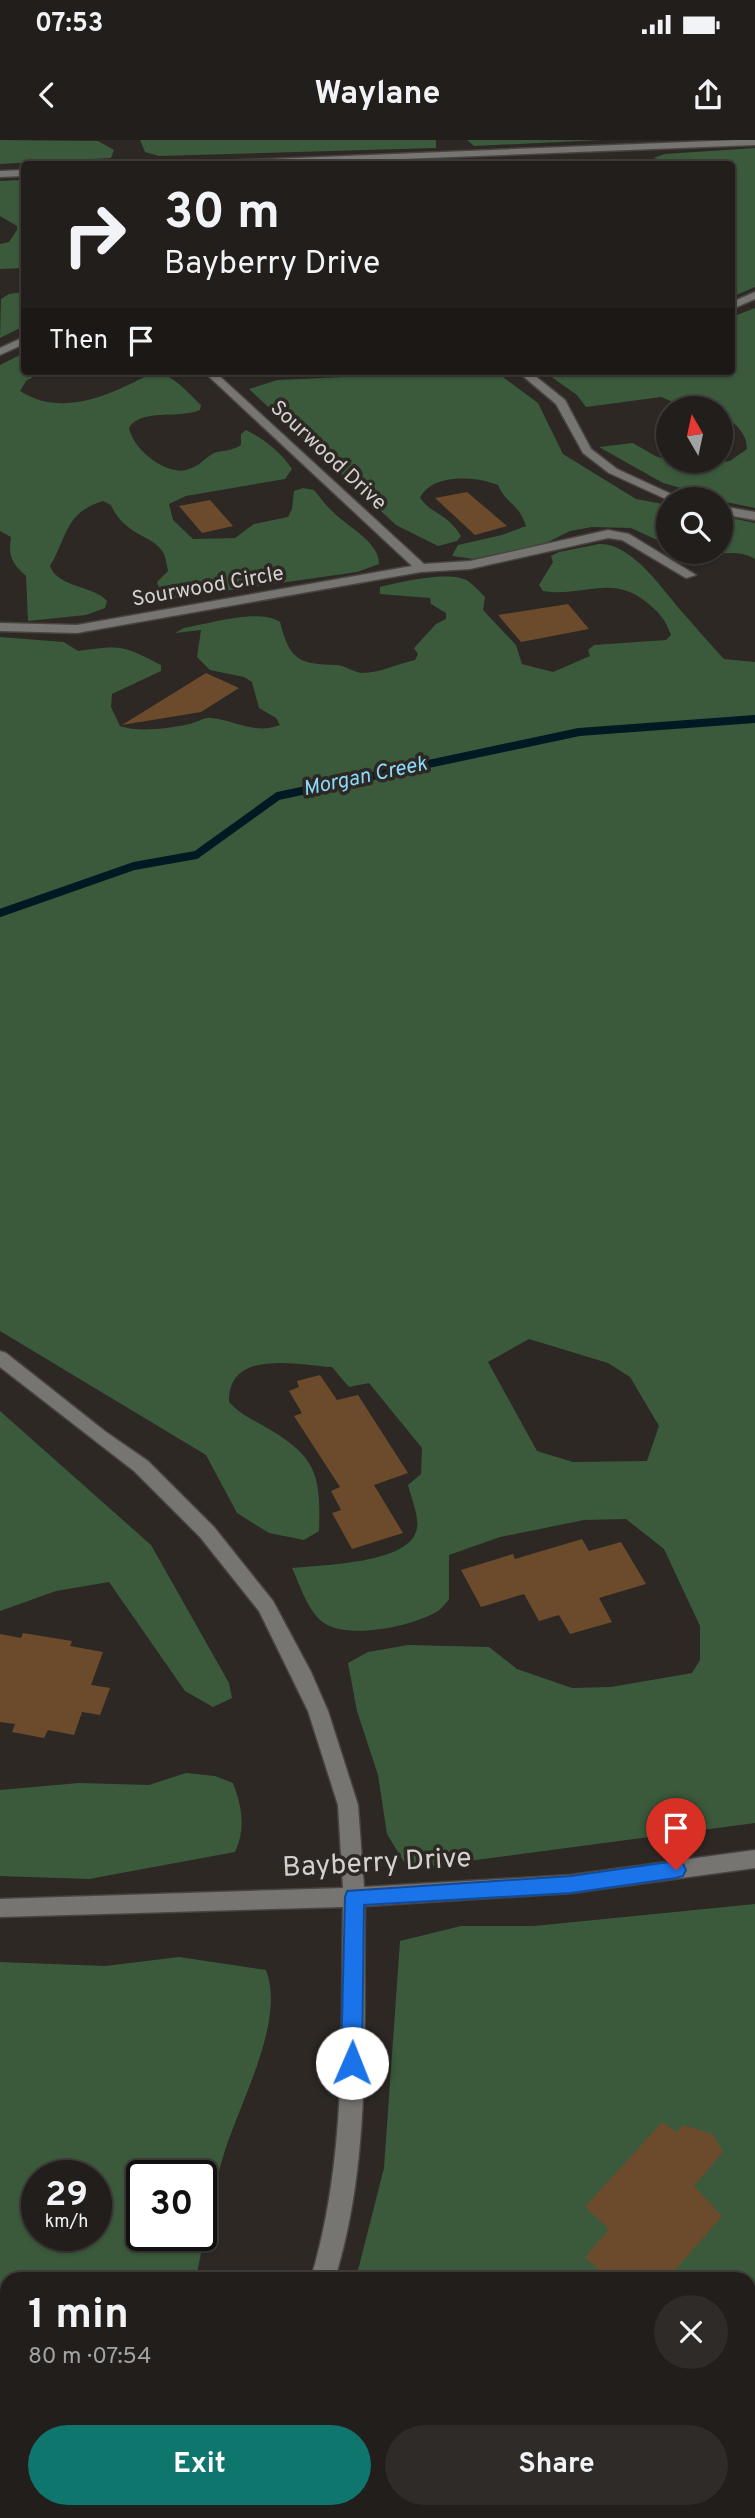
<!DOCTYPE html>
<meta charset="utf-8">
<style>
:root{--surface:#221e1b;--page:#2e2b28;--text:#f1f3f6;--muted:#a2a2a3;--line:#3f3c3a;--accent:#0f766e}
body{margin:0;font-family:Overpass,sans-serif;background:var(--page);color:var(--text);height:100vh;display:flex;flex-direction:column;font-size:26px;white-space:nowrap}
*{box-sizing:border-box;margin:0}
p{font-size:23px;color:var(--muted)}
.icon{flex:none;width:38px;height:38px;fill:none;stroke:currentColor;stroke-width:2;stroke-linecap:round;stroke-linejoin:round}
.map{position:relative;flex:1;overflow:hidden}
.details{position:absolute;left:0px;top:2132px;width:756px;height:247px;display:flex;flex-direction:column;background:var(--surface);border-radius:21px 21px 0 0;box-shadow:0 2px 5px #0004,0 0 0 2px var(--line)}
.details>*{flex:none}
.hud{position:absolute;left:21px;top:21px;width:714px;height:214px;border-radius:7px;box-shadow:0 2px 5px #0004,0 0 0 2px var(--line);background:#221e1b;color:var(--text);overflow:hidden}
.needle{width:46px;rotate:351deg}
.buttons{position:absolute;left:656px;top:256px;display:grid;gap:14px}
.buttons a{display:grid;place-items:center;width:77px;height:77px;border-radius:50%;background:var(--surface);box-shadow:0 2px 5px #0004,0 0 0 2px var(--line);font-size:35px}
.speed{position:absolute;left:21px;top:2020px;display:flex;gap:14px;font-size:35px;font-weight:700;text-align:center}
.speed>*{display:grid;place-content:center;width:91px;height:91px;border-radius:50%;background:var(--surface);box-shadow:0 2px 5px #0004,0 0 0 2px var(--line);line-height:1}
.speed small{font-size:18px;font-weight:400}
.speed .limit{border:4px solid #111;border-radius:10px;background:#fff;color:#111}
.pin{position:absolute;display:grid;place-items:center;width:60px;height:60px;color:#fff;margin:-72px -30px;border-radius:50% 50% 50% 0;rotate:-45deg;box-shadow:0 0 7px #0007}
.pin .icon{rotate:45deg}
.me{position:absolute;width:77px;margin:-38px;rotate:1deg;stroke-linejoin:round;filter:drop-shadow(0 0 5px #0008)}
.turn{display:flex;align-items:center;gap:24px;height:147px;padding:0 28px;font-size:32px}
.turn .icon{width:91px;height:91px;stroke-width:2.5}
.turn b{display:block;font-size:49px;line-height:60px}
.then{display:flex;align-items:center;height:66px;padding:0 28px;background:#0003;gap:14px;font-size:26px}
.round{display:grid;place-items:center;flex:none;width:74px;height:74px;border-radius:37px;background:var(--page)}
.head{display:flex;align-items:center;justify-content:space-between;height:119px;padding:0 28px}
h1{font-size:42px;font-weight:700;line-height:52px}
.action{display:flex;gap:14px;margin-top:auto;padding:14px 28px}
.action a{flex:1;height:80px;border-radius:42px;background:var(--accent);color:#fff;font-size:28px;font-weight:700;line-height:80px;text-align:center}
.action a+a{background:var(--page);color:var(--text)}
.status{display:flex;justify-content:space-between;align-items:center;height:49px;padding:0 35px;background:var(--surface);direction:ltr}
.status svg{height:19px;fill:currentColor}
header{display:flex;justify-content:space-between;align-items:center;height:91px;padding:0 28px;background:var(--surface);font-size:32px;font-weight:700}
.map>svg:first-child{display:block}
</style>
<div class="status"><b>07:53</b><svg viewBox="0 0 49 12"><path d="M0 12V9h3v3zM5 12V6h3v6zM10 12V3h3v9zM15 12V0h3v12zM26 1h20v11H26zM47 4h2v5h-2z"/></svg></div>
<header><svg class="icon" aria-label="back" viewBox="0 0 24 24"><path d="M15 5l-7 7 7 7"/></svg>Waylane<svg class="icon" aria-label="share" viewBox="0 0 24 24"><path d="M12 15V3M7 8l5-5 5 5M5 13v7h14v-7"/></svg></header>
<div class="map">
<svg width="755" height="2378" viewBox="0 0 755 2378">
<rect width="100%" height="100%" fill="#2d2824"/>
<path fill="#3a5a3b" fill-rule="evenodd" d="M0 0 98 1 114 10 111 18 0 24Z
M140 0H435L436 1V8L159 16 145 12Z
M467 0H601L474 6Z
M755 8V147L732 157V24H682L653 18 665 14Z
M577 19 582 24H457L479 21Z
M21 40 24 42V128L0 129V104L9 102 17 90V86L0 76V41Z
M24 152V186L0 198 1 159 9 154Z
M755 168V368L721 361V359L663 343 599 307 633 303 655 316 674 322 708 324 730 321 747 309C747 292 734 283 721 273V268H688L661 257 586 267 577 255 543 231H732V177Z
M24 213V231H44L26 241 20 251C62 278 110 255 150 234 170 230 187 252 201 265L200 270C180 279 140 268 129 288 133 309 165 335 186 330 201 326 204 318 214 313 224 310 232 311 241 305V294L246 290C264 299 281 312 292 329L285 339 186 356 169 364 173 380 193 399 235 398 254 384 288 377 292 369 294 351 303 348 314 350C320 357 325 365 332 371 346 386 380 402 379 424L357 432 169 459 161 453 157 442 168 431C167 426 166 419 164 414 155 395 125 397 111 365L103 361C65 372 67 398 50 426 58 448 93 445 107 461L105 468 86 475 28 481 26 436C12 423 8 417 11 397L0 391V225Z
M381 231H495L538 263 563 314 636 359 668 365V405L631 388 592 387 570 391 540 406 474 419 452 416 458 405 502 395 526 386C518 362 506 364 498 345 476 336 432 333 420 358 434 376 447 373 461 396L457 401 438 406 396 385 249 249 277 240 343 237Z
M721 376 755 383V419C732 404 702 423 679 411H721Z
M599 404C633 403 663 451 684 474 697 489 710 504 724 519L755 522V1683L423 1727 404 1722 387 1694 378 1635 357 1571 348 1523 368 1512 408 1505 489 1507 517 1529 572 1548 611 1547 692 1533 700 1520V1486L664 1409 626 1379 584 1380 500 1397 449 1415V1459C446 1463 442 1468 438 1471 414 1486 349 1500 324 1483 308 1472 300 1445 292 1428 320 1425 412 1424 417 1388 419 1376 411 1357 408 1345L421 1334 422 1308 369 1243 349 1247 332 1227C298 1225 228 1208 229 1262 239 1273 251 1279 264 1286 316 1316 321 1333 319 1391L304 1400 269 1393 237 1373 206 1315 0 1191V497L64 502 78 511C122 505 122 505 161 525V531L112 554 111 567 120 586C139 593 170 588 190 584 197 582 205 577 211 578 235 580 255 595 280 585L276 578 259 568 252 542 244 537 210 530 197 517 201 490 175 493 184 488C209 484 258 468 280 482 290 521 299 524 337 525 346 526 353 532 362 533 380 533 397 524 415 520L418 514 414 508 436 484 446 479V473L431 464 430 458 380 454V447C399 442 451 430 468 441 474 445 480 452 485 457L483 470 516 505 522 524 553 532 590 516 588 510 594 505 666 500 671 495C665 479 659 472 645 461 610 434 581 458 543 451L539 445 553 422 551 416 559 412ZM529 1199 608 1223 630 1237 659 1286 647 1321 573 1322 537 1311 488 1222Z
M0 1271 151 1405 229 1543 232 1558 213 1567 185 1551 109 1442 56 1451 0 1471Z
M186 1633 215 1636 233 1643C242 1667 246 1689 235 1712L89 1739 0 1736V1650L79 1643 149 1645Z
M755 1764V2378H234L240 2371H749V2138H356L384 2028 400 1801 461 1786H534Z
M179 1817 266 1830C287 1884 235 1969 221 2024 211 2061 204 2100 196 2138H7V2371H21L16 2378H0V1822L105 1826ZM37 2035H96V2095H37ZM142 2035H201V2095H142Z"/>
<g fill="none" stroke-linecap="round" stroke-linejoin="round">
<path stroke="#001923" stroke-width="8" d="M0 773 134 726 196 715 278 656 579 592 755 579"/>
</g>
<path fill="#6c4b2c" d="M467 352 507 386 475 395 435 358Z
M210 360 233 386 202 393 179 366Z
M568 464 589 489 521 502 498 475Z
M206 533 239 548 201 572 122 585Z
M320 1235 337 1260 358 1255 408 1333 374 1345 403 1393 352 1409 332 1373 341 1370 331 1351 340 1347 294 1276 302 1273 289 1251 299 1247 297 1241Z
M582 1399 589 1411 621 1402 646 1444 599 1458 612 1482 570 1494 559 1475 539 1481 524 1454 481 1467 461 1430 513 1414 515 1419Z
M23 1493 72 1501 70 1506 103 1512 91 1545 110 1548 100 1575 82 1572 74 1595 48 1590 44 1598 12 1592 15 1584 0 1582V1494L21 1498Z
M662 1982 677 1992 683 1985 713 1994 723 2012 694 2046 722 2076 668 2138H608L585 2117 609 2089 585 2067Z"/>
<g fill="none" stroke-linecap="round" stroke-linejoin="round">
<defs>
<path id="minor" d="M737 0H755V5L278 24H217L222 21Z
M24 30V36L0 37V31Z
M755 152V159L732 169V162Z
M24 197V204L0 215V208Z
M203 231H214L424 424 470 421 608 390 629 394 696 435 686 438 622 400 608 398 470 429 421 432 77 493 0 491V483L77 485 412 426Z
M517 231H529L565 260 591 309 617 329 682 359 668 360 609 333 583 313 556 264Z
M721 366 755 372V380L721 374Z
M0 1211 6 1213 106 1292 148 1321 214 1387 273 1461 311 1532 328 1571 358 1665 364 1747 571 1735 755 1710V1728L571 1753 365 1766C363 1890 372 2019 335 2138H311C347 2018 341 1891 343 1767L0 1777V1759L343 1748 338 1665 308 1571 259 1471 200 1397 134 1331 0 1227Z
M167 2371H195L192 2378H164Z"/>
</defs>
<use href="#minor" stroke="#48433f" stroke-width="3"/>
<use href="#minor" fill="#767572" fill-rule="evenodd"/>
</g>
<path fill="#1a73e8" stroke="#114b97" stroke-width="2" d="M676 1721 683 1724 686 1730 683 1736 676 1738 571 1753 364 1765 362 1923 359 1929 352 1932 344 1929 341 1923 345 1757 347 1751 571 1736Z"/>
<g text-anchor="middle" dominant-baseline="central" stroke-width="7" stroke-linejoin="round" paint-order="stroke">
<g font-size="21" fill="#d4d1cf" stroke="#2d2824">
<text transform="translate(328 316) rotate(43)">Sourwood Drive</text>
<text transform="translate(208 447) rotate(-10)">Sourwood Circle</text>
</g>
<g font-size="21" font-style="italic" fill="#89dbfd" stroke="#2d2824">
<text transform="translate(365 637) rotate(-12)">Morgan Creek</text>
</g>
<g font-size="28" fill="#d4d1cf" stroke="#2d2824">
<text transform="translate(377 1724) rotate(-3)">Bayberry Drive</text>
</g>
</g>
</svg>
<div class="buttons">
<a><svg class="needle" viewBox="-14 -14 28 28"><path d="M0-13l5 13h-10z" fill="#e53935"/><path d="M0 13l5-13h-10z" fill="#a2a2a3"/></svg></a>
<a><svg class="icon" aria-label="search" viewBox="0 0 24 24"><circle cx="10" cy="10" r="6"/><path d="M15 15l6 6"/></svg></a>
</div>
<div class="speed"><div>29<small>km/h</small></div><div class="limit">30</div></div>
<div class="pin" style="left:676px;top:1730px;background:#d93025"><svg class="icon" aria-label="arrive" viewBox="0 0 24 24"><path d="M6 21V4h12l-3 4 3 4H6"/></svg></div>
<svg class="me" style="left:352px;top:1923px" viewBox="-20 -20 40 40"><circle r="19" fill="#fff"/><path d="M0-13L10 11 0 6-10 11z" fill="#1a73e8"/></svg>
<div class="hud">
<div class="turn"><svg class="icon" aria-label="right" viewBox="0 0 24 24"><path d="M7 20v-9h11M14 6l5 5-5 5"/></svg><div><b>30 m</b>Bayberry Drive</div></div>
<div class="then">Then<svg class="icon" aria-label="arrive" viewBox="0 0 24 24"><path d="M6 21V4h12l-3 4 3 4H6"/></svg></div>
</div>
<section class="details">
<div class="head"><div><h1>1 min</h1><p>80 m · 07:54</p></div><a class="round"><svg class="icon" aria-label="close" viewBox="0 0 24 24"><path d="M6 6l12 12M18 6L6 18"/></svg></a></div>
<div class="action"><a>Exit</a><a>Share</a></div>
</section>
</div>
